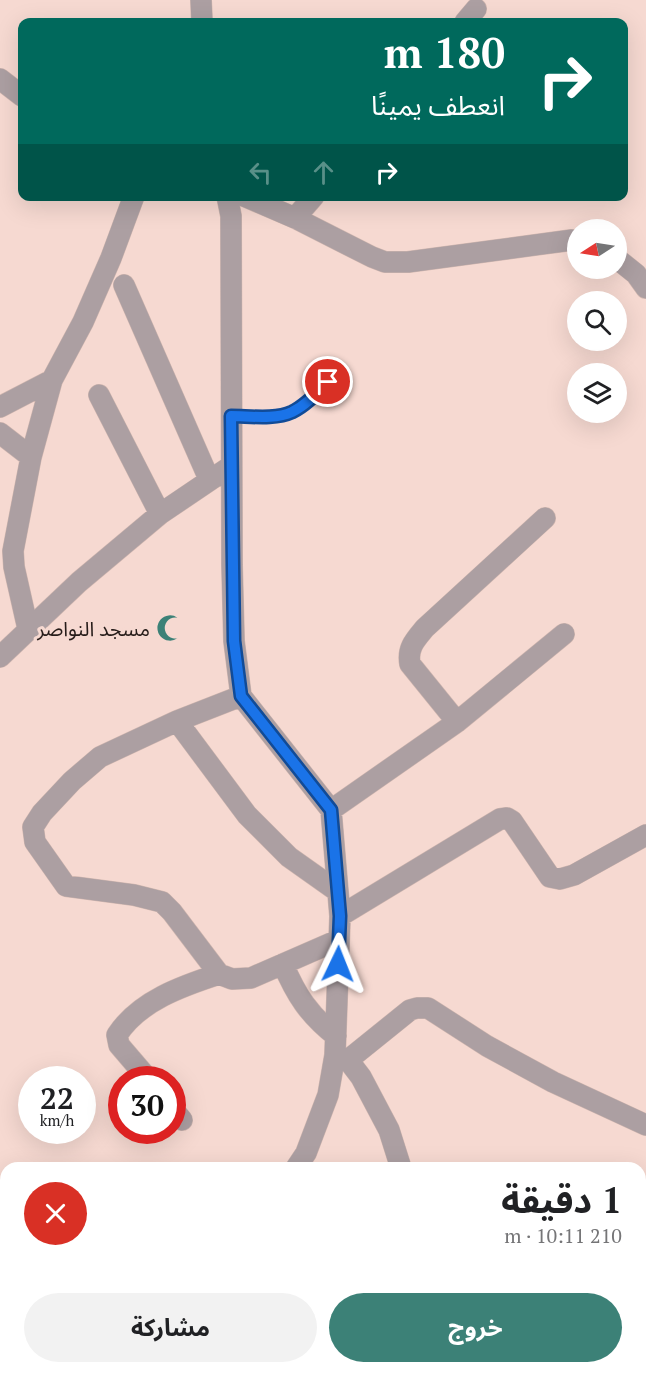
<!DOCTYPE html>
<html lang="ar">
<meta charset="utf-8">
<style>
:root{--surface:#fff;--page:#f2f2f2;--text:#202124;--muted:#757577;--accent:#3c8177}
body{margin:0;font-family:"PT Serif","Noto Sans Arabic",serif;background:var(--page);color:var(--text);direction:rtl;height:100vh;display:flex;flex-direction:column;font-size:22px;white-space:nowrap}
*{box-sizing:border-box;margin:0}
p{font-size:20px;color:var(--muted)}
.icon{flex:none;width:33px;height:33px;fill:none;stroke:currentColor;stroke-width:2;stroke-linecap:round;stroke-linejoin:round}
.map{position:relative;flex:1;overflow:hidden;direction:ltr}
.panel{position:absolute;left:0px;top:1162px;width:646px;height:212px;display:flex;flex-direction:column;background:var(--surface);border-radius:18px 18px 0 0;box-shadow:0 6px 24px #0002;direction:rtl}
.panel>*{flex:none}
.top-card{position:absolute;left:18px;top:18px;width:610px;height:183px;border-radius:12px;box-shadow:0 6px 24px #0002;direction:rtl;background:#00695c;color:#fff;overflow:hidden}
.needle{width:39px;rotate:258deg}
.tools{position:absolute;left:567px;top:219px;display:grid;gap:12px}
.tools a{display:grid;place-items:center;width:60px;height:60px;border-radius:50%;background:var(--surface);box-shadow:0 6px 24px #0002;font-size:30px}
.speed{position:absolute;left:18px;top:1066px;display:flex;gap:12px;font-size:30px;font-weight:700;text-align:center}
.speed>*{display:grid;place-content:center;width:78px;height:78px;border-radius:50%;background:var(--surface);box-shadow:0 6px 24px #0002;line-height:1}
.speed small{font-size:15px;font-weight:400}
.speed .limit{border:9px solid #d22;background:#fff;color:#111}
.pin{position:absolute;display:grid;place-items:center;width:51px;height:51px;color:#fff;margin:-26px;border:3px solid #fff;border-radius:50%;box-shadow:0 2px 6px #0007}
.me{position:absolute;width:66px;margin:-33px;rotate:2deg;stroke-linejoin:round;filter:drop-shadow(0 0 4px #0008)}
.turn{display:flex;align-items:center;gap:21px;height:126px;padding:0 24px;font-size:27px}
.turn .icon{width:78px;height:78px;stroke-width:2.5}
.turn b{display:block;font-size:42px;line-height:51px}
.lanes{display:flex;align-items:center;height:57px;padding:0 24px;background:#0003;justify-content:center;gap:30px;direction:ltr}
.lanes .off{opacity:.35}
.round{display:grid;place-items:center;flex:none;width:63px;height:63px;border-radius:32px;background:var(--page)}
.summary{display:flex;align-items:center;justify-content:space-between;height:102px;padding:0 24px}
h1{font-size:36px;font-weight:700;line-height:45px}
.action{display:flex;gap:12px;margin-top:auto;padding:12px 24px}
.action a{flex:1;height:69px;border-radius:36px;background:var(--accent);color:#fff;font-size:24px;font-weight:700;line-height:69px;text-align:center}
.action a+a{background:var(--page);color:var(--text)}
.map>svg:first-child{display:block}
</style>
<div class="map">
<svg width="646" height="1373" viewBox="0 0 646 1373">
<rect width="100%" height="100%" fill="#f6d9d1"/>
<path fill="#cabf99" d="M131 1368H248L230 1373H112Z"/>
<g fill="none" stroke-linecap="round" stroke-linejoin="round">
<defs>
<path id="lane" d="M231 416C249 416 271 419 289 414 308 407 326 385 341 371"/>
<path id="street" d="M201 0 202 22
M465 22 476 9
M0 79 22 96
M227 196 231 216 232 565 234 641 241 696 331 810 340 916 335 1055 328 1095 306 1153 296 1168
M244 196 295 218 372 257 385 262H408L572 240 578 241
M295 218 314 196
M616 258 636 274 646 288
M124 285 209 479
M99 395 160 514
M0 407 52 380
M0 433 31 457
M28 629 14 567 13 551 31 457 52 380 83 322 111 258 134 196
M0 657 79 582 160 514 231 466
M177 721 247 815 289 857 337 891
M457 722 410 664C407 648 415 640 425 628L545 518
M331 810 457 722 564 634
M340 916 500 819 507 818 512 821 550 877 560 879 574 875 646 835
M283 964C296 995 309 1015 336 1036
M219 974 172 912 162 902 134 895 66 886 35 842 33 827 42 813 72 781 100 757 177 721 241 696
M337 1055 348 1060 361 1077 389 1130 401 1168
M348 1060 410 1010 417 1008H428L487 1046 553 1082 646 1125
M149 1080 119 1045 117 1035C139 1001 182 986 219 974L232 979 251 978 338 940
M172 1108 182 1120"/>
<path id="secondary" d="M640 1233 646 1231
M110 1373 128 1368"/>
<path id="highway" d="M640 1301 646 1299
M640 1360 646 1359
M371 1373 389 1368
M596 1373 614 1368"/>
</defs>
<use href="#lane" stroke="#d1b7b0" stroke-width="12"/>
<use href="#street" stroke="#d1b7b0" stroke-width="22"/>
<use href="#secondary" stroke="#d1b7b0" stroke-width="33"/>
<use href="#highway" stroke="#d1b7b0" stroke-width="34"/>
<use href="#lane" stroke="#ac9fa2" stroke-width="10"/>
<use href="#street" stroke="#ac9fa2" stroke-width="21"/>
<use href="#secondary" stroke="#928083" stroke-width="32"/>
<use href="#highway" stroke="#6f565b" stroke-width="33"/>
</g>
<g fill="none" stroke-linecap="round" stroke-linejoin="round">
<defs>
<path id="route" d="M328 382C317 393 306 405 292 412 275 420 249 416 231 416L234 641 241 696 331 810 340 916 338 964"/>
</defs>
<use href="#route" stroke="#114b97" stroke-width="15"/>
<use href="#route" stroke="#1a73e8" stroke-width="10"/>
</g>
<defs>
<symbol id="mosque-bare" viewBox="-9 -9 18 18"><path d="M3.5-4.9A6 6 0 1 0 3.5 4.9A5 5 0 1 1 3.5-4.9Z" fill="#3c8177" stroke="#f6d9d1" stroke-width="2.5" paint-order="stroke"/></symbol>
</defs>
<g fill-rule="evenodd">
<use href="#mosque-bare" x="151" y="609" width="38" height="38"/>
</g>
<g text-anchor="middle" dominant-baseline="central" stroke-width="6" stroke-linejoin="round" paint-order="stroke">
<g font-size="20" fill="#261c19" stroke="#f6d9d1" text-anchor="end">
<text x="150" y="628">مسجد النواصر</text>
</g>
</g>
</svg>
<div class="tools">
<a><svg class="needle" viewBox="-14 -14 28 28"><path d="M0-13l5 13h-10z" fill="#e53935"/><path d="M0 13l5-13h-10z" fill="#757577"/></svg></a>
<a><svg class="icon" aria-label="search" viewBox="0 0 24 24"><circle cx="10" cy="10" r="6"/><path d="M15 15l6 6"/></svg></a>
<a><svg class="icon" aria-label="layers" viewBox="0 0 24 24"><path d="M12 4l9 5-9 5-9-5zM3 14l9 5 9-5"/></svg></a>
</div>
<div class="speed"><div>22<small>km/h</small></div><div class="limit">30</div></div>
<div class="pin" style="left:328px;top:382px;background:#d93025"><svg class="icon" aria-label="arrive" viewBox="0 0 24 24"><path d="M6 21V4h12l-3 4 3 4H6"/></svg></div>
<svg class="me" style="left:338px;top:964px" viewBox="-20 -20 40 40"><path d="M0-17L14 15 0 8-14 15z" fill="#1a73e8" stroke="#fff" stroke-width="4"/></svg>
<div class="top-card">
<div class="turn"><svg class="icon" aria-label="right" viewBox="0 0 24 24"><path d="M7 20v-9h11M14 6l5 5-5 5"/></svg><div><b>180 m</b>انعطف يمينًا</div></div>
<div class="lanes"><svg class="icon off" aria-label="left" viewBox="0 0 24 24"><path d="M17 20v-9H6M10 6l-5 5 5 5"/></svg><svg class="icon off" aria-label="ahead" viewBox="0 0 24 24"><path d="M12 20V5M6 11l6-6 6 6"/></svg><svg class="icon" aria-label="right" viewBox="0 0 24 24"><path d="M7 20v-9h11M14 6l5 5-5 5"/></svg></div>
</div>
<section class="panel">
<div class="summary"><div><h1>1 دقيقة</h1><p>210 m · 10:11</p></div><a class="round" style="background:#d93025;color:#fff"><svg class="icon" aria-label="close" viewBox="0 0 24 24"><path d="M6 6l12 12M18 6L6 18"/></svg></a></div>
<div class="action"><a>خروج</a><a>مشاركة</a></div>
</section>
</div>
